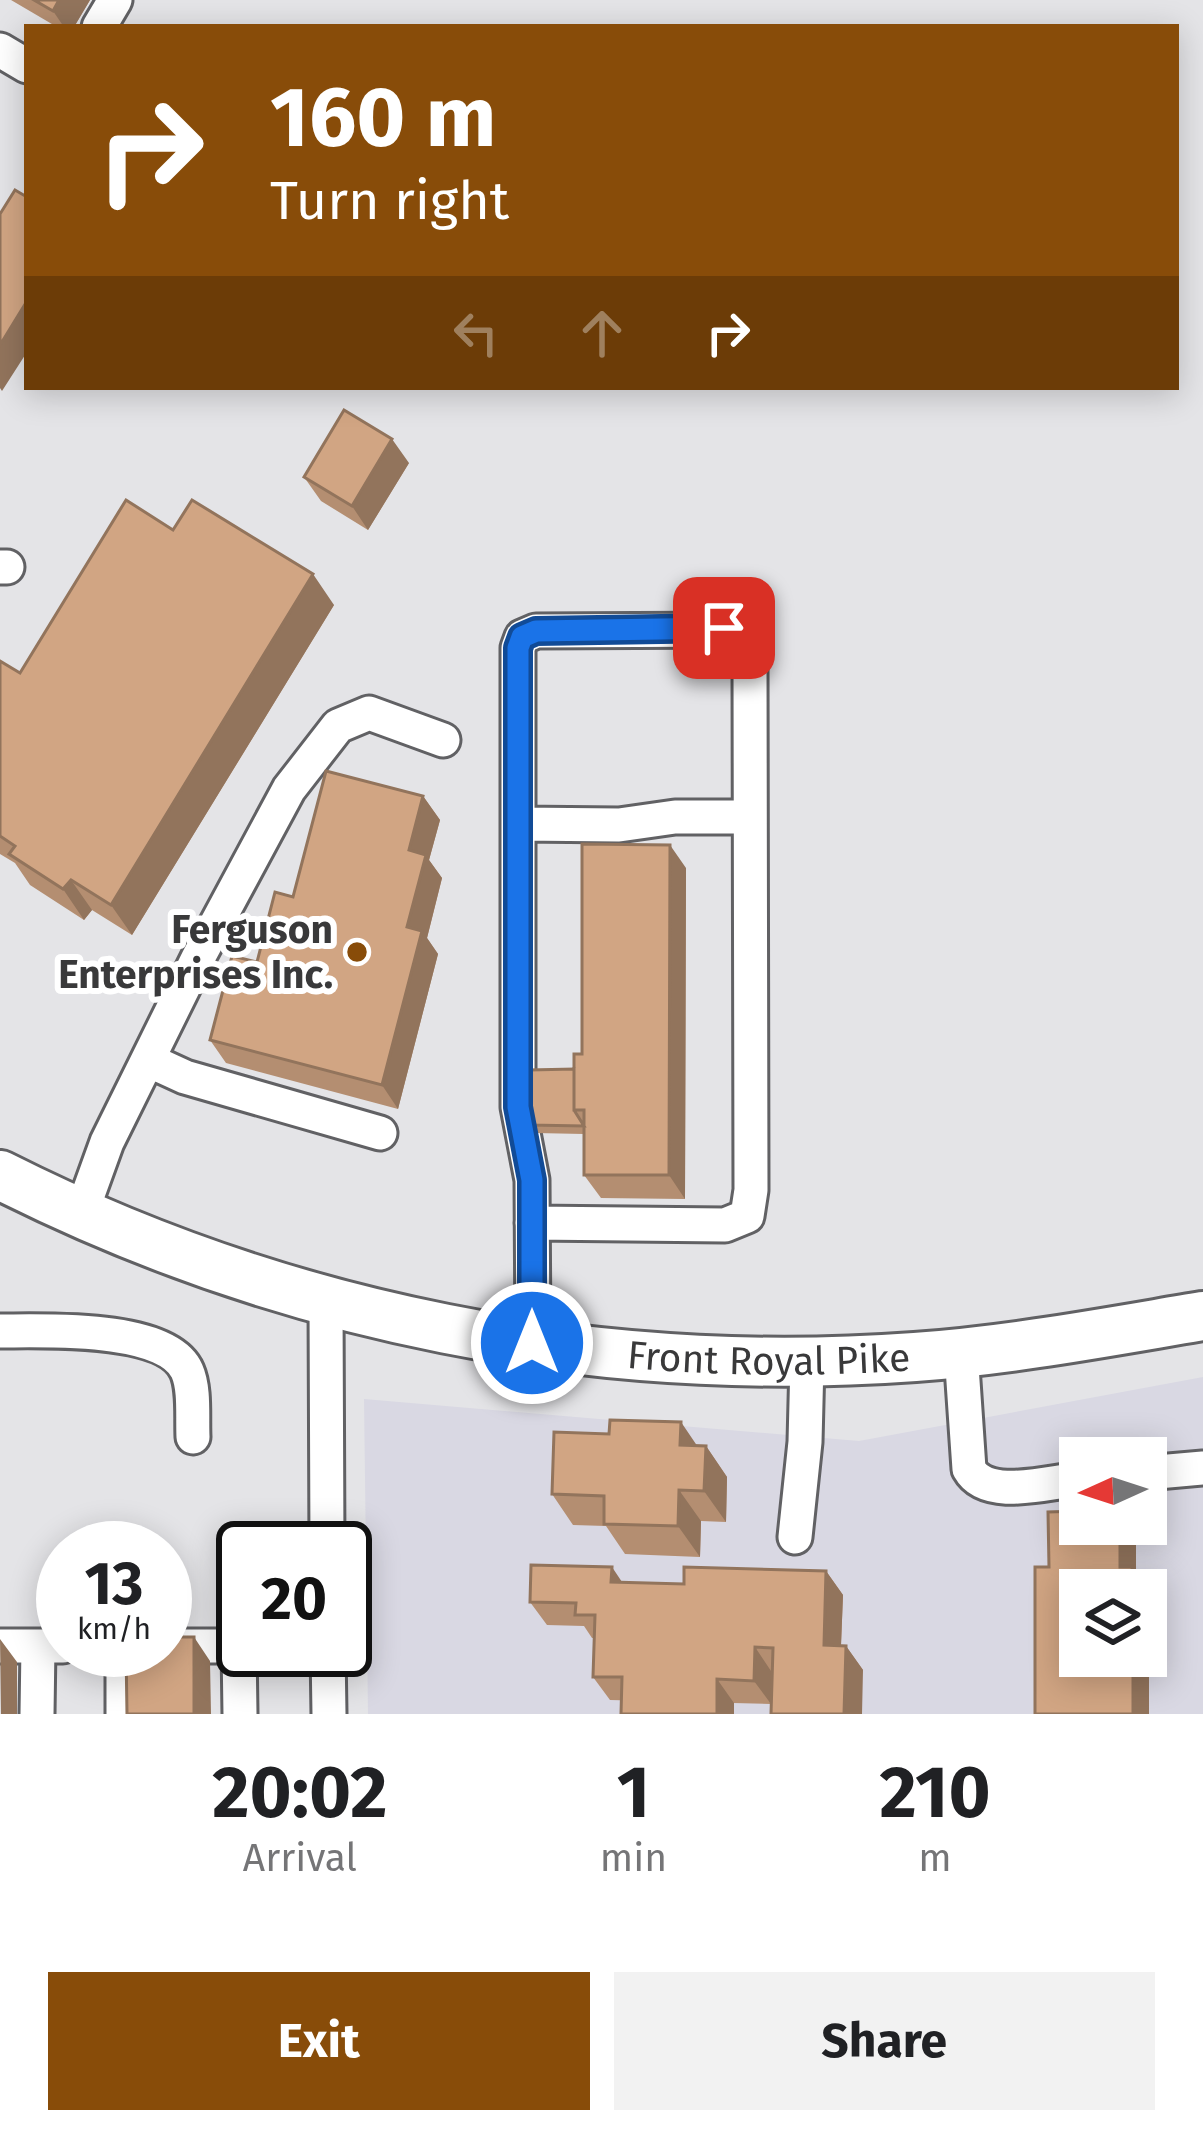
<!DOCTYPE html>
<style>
:root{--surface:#fff;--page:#f2f2f2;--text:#202124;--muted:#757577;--accent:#884c09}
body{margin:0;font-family:"Fira Sans",sans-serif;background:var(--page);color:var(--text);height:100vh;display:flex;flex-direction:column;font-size:45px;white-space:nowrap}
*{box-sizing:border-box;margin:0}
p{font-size:39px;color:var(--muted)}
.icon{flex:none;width:66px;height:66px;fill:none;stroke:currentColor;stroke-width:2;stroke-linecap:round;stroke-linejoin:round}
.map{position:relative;height:1714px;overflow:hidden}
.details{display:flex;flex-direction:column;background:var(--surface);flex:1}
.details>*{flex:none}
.guide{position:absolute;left:24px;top:24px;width:1155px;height:366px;border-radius:0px;box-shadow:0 6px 30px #0003;background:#884c09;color:#fff;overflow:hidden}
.needle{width:78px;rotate:267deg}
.fabs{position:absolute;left:1059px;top:1437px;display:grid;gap:24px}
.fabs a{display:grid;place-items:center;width:108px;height:108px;border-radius:0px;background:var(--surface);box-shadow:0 6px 30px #0003;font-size:60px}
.speed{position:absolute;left:36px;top:1521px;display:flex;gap:24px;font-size:60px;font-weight:700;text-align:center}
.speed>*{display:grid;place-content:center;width:156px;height:156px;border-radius:50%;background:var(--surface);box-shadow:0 6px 30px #0003;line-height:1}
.speed small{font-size:30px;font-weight:400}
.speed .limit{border:6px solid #111;border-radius:18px;background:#fff;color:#111}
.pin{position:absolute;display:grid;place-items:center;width:102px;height:102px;color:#fff;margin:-51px;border-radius:24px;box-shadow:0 6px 18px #0006}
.me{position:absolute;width:132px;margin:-66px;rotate:0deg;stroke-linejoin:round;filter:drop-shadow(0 0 9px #0008)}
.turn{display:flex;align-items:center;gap:42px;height:252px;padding:0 48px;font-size:54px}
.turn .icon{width:156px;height:156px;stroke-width:2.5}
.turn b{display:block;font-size:84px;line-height:102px}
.lanes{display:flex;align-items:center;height:114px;padding:0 48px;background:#0003;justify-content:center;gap:60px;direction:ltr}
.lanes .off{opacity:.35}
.eta{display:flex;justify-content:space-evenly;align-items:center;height:204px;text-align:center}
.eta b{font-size:72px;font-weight:700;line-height:84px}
.primary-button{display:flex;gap:24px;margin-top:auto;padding:24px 48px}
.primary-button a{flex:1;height:138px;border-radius:0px;background:var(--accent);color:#fff;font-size:48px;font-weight:700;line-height:138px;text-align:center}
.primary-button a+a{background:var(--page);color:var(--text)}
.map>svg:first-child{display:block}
</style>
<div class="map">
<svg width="1203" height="1714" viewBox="0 0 1203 1714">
<rect width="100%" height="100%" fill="#e4e4e7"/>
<path fill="#d9d8e3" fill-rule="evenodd" d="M1203 1377V1714H368L364 1399 859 1441ZM1080 1458H1146V1524H1080ZM1080 1590H1146V1656H1080Z"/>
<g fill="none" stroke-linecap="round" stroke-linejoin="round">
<defs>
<path id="minor" d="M99 27 115 0
M0 50 27 66
M0 567H7
M519 824 619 825 675 817H750
M148 1060 185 1077 380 1133
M81 1214 107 1142 198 958 289 789 338 726 369 713 443 740
M532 1223 725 1225 747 1216 751 1190 750 666 749 646 736 630 536 631 522 637 518 648V1107L532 1180 533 1343
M326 1304 327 1548
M0 1331C43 1331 167 1325 187 1371 195 1389 192 1417 193 1437
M961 1352 969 1469C987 1501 1048 1482 1080 1479
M1146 1473 1203 1468
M795 1537 805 1442 807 1362
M0 1646H38
M165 1646H239L240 1714
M328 1650 329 1714
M37 1714 38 1646H63
M123 1714V1650"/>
<g id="highway">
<path id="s1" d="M0 1175C285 1319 597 1380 915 1357 1012 1350 1107 1332 1203 1316"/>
</g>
</defs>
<use href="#minor" stroke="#616164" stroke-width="39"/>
<use href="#highway" stroke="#616164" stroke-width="54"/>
<use href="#minor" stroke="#fff" stroke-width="33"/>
<use href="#highway" stroke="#fff" stroke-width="48"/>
</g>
<path fill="#b48e71" d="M11 0H90L74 27H57Z
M385 387H442V388L386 389Z
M409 463 368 530 321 501 304 477Z
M173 530 334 605 132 935 92 910 84 920 30 885 15 863 0 854V661L20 673Z
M423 796 440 820 429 860 442 878 427 938 438 954 398 1109 226 1063 210 1040 257 962 293 897Z
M686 868 685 1199 601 1198 584 1175V1134L535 1133 529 1125 574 1069Z
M697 1446H706L727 1477 726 1522 701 1521 700 1557 625 1554 606 1526 573 1525 552 1494Z
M826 1571 843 1595 841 1646H846L863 1670 771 1671V1704L610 1700 593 1677 594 1638H592L584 1626 547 1625 530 1602 622 1583 684 1584Z"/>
<path fill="#92745c" d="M59 0H90L74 27H64L53 11Z
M27 301V352L2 391 0 388V345Z
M392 439 409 463 368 530 352 506Z
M313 574 334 605 132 935 111 905Z
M423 796 440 820 429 860 442 878 427 938 438 954 398 1109 382 1085 407 927 409 850Z
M670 845 686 868 685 1199 669 1175Z
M71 880 92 910 84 920 63 889Z
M681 1422 702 1453 680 1445Z
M706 1446 727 1477 726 1522 704 1491Z
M679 1490 701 1521 700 1557 678 1526Z
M1120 1524H1129L1136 1535V1572L1149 1590V1714H1133V1656H1146V1590H1133L1120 1567Z
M612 1567 628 1591 611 1582Z
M826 1571 843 1595 840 1669 824 1645Z
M194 1637 210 1661 211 1714H194Z
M0 1639 17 1662V1714H1Z
M846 1646 863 1670 862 1714H844Z
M755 1647 771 1671V1704L754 1681Z
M717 1679 734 1703V1714H717Z"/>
<path fill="#d1a583" stroke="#92745c" stroke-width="3" d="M34 0H59L53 11Z
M15 190 27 197V301L0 345V214Z
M344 410 392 439 352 506 304 477Z
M126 500 173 530 192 500 313 574 111 905 71 880 63 889 9 854 15 846 0 836V661L20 673Z
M326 771 423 796 409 850 426 855 407 927 422 931 382 1085 210 1040 232 956 257 962 275 892 293 897Z
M582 844 670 845 669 1175H584V1110H574V1054H582Z
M574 1069V1110L584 1126 529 1125 526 1098 529 1070Z
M610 1420 681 1422 680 1445 706 1446 704 1491 679 1490 678 1526 604 1524V1496L552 1494 554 1432 609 1434Z
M1080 1511V1524H1120V1567H1132L1133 1590H1080V1656H1133V1714H1035V1567H1049L1048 1512Z
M531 1565 612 1567 611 1582 684 1584V1567L826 1571 824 1645 846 1646 844 1714H771L773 1648 755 1647 754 1681 717 1679V1714H621L622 1677H593L595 1615H575L576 1603 530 1602Z
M165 1637H194V1714H127L126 1650H165Z"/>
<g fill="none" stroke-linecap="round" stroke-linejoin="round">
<defs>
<path id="route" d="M532 1343V1180L518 1107V648L522 637 536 631 724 628"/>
</defs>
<use href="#route" stroke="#114b97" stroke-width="30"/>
<use href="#route" stroke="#1a73e8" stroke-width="21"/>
</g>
<circle fill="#884c09" stroke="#fff" stroke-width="4.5" cx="357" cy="952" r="12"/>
<g text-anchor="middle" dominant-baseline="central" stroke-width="12" stroke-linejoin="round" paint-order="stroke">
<g font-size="39" font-weight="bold" fill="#39393a" stroke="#fff" text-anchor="end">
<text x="333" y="930">Ferguson<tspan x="333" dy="45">Enterprises Inc.</tspan></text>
</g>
<g font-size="39" fill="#39393a" stroke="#fff">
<text stroke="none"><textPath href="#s1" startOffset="798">Front Royal Pike</textPath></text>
</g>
</g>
</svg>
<div class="fabs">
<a><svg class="needle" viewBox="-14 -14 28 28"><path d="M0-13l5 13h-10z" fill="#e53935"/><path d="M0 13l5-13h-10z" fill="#757577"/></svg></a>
<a><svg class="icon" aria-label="layers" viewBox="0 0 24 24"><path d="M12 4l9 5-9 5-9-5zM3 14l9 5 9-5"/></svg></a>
</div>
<div class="speed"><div>13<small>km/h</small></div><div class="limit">20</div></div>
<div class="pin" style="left:724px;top:628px;background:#d93025"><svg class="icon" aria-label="arrive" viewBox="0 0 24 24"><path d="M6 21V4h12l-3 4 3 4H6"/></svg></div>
<svg class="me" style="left:532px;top:1343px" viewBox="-20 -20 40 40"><circle r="17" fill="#1a73e8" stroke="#fff" stroke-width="3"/><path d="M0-11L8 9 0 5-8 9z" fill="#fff"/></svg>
<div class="guide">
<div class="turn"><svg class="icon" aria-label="right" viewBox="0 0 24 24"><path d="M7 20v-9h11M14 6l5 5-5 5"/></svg><div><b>160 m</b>Turn right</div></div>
<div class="lanes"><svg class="icon off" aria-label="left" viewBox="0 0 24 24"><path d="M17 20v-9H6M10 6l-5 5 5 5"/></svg><svg class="icon off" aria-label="ahead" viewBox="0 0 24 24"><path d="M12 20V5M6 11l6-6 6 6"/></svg><svg class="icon" aria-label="right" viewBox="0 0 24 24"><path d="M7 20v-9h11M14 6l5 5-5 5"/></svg></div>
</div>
</div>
<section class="details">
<div class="eta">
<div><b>20:02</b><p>Arrival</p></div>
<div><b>1</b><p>min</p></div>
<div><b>210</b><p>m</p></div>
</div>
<div class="primary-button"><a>Exit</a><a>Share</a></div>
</section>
